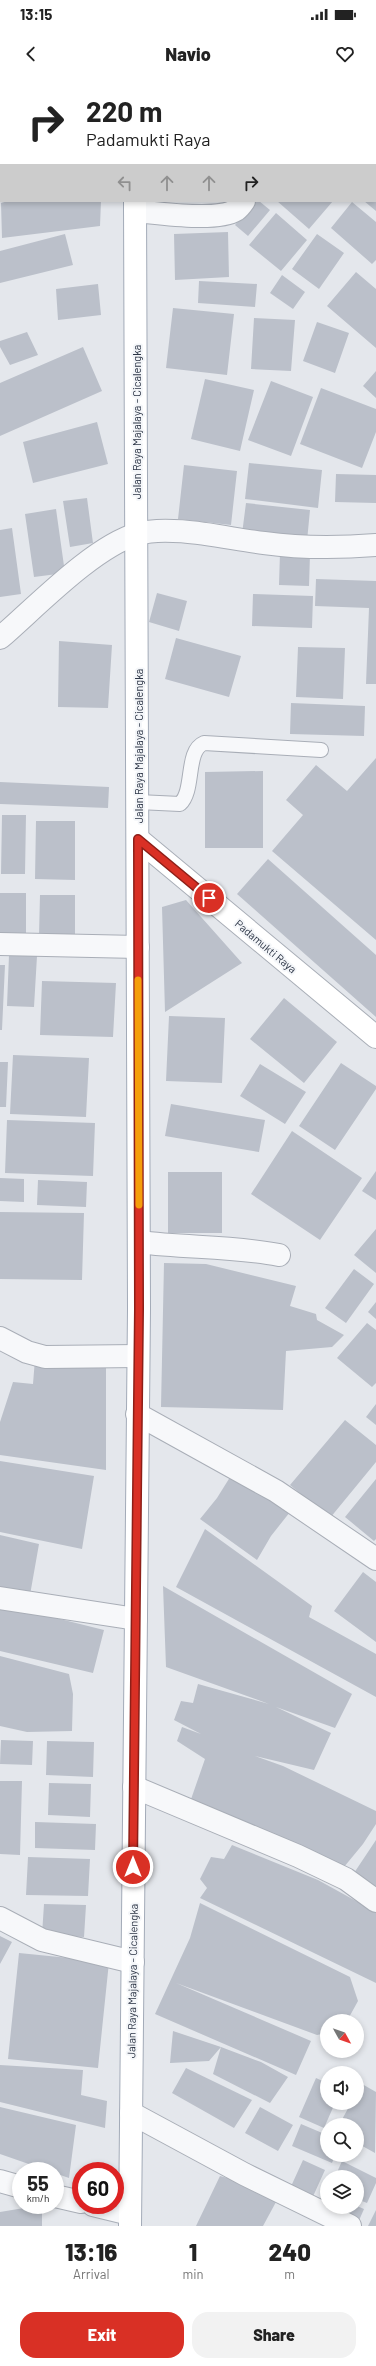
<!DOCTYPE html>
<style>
:root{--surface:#fff;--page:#f2f2f2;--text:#222;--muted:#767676;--accent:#d93025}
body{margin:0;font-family:Barlow,sans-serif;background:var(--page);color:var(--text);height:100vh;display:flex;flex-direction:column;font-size:15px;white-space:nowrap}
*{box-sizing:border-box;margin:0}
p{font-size:13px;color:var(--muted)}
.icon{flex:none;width:22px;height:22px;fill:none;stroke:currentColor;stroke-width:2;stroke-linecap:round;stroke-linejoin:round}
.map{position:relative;height:2146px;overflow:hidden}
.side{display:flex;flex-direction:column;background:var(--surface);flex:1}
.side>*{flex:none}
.top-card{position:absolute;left:0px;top:0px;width:376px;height:122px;box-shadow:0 2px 6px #0003;background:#fff;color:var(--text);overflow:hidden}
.needle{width:26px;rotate:130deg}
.fabs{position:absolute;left:320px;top:1934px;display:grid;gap:8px}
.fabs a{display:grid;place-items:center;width:44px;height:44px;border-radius:50%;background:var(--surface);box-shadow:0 2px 6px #0003;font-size:20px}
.speed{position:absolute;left:12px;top:2082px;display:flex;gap:8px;font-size:20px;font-weight:700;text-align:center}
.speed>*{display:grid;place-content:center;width:52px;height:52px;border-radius:50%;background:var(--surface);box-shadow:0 2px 6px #0003;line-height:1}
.speed small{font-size:10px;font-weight:400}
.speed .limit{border:6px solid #d22;background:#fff;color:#111}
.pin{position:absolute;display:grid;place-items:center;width:34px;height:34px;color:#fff;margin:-17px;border:2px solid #fff;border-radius:50%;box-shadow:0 1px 4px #0007}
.me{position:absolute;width:44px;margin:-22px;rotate:0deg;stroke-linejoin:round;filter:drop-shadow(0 0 3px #0008)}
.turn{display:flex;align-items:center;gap:14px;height:84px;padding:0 20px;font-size:18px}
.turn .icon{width:52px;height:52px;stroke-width:2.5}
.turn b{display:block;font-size:28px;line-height:34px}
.lanes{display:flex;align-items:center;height:38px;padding:0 20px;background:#0003;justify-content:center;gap:20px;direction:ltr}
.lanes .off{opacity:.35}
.eta{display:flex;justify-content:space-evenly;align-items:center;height:68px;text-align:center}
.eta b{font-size:24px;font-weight:800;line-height:28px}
.cta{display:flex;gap:8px;margin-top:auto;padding:8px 20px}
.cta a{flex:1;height:46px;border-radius:16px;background:var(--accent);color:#fff;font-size:16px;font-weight:800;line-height:46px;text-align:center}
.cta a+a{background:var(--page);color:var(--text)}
.status{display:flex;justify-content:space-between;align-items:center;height:28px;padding:0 20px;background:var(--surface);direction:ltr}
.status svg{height:11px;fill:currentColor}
header{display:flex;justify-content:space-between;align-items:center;height:52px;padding:0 20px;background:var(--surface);font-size:18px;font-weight:800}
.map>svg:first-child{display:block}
</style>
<div class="status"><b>13:15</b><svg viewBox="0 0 49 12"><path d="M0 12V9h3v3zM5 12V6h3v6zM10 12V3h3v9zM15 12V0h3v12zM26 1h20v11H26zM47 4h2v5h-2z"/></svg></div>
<header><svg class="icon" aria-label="back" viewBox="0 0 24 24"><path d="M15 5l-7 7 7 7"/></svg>Navio<svg class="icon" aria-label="heart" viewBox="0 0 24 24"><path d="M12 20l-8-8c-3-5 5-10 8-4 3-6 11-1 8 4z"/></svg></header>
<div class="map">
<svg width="376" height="2146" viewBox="0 0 376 2146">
<rect width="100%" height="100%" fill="#e4e7ec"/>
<path fill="#bbc0ca" d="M8 121H101L100 146 2 158 1 123Z
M255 121H259L270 130 248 156 235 145Z
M277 121H333L309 149Z
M364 121H376V131Z
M352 122 376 142V180L372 184 331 148Z
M276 133 307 160 281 191 249 165Z
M228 152 229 197 175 200 174 154Z
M65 154 73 185 0 203V171Z
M317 154 344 173 319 209 292 189Z
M356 192 376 209V268L327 226Z
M282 195 305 212 293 229 270 213Z
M199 201 257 204 255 227 198 223Z
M98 204 101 235 58 240 56 209Z
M173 228 234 234 227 295 166 288Z
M254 238 295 240 291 291 251 289Z
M317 242 349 253 335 293 303 281Z
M27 252 38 275 10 285 0 267V261Z
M83 267 102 311 0 356V303Z
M376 291V318L363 306Z
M205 299 254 310 240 371 191 359Z
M271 301 313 317 291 376 248 360Z
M321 308 376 329V352L362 388 300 364Z
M97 342 108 384 33 403 23 362Z
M249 383 322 390 318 428 245 419Z
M184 385 237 391 231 445 178 439Z
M336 394 376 395V423L335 422Z
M87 418 93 463 70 467 63 421Z
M246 423 310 430 307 461 242 454Z
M56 429 65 493 34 497 25 434Z
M12 448 21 514 0 517V450Z
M280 473 310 474 309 506 279 505Z
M316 499 376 501V604H366L369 528 315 526Z
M157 513 187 521 179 551 149 542Z
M253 514 313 516 312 548 252 546Z
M176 558 241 576 229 617 165 599Z
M59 561 112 565 108 628 58 627Z
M298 567 345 568 343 619 296 617Z
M291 623 365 626 364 656 290 654Z
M376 678V860L272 771 303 735 286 720 316 685 347 711Z
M263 691V768H205V692Z
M0 702 109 707 108 728 0 724Z
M2 735H26L25 794H1Z
M36 741H75V800L35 799Z
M268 779 376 875V937L237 814Z
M0 813H26V855H0Z
M40 815H75V856H39Z
M186 820 242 883 165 932 162 827Z
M9 875 37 876 34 927 7 926Z
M0 885H5L2 950H0Z
M42 901 116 903 113 957 40 955Z
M284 918 337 962 304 1003 250 959Z
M169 936 225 938 222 1003 166 1001Z
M13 975 89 978 86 1037 10 1034Z
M0 982H8L6 1027H0Z
M341 983 376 1006V1009L335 1070 299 1046Z
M260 984 306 1012 285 1044 240 1016Z
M171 1024 265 1040 259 1072 165 1056Z
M7 1040 95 1043 93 1096 5 1093Z
M292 1051 362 1098 320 1160 251 1114Z
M376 1091V1120L362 1111Z
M168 1092H222V1153H168Z
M0 1098 24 1099V1122L0 1121Z
M38 1100 87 1102 86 1127 37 1125Z
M0 1132 84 1133 82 1200 0 1199Z
M376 1149V1193L354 1175Z
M164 1183 206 1184 296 1206 290 1226 316 1234 317 1240 344 1255 332 1267 286 1271 283 1330 161 1327Z
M354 1189 374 1204 346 1243 325 1228Z
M376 1222V1239L368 1232Z
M367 1243 376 1250V1303L372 1307 337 1278Z
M35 1279 106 1284V1390L0 1375V1342L13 1302 33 1304Z
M376 1324V1345L366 1337Z
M345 1340 376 1365V1382L330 1438 290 1405Z
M0 1381 94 1396 82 1469 0 1452Z
M232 1394 290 1432 271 1456 257 1480 200 1439 217 1418Z
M376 1399V1459L374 1461 345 1437Z
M205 1449 312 1526 309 1537 376 1574V1617L176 1507Z
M0 1455 39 1464 30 1515 0 1510Z
M363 1492 376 1502V1562L334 1531Z
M163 1506 352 1614 335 1648 276 1627 331 1653 314 1690 255 1676 283 1686 376 1731V1744L363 1764 344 1787 189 1725 205 1679 177 1661 182 1647 201 1654 174 1640 181 1621 193 1623 198 1604 269 1624 166 1587Z
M0 1524 104 1550 93 1593 0 1571Z
M0 1576 69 1594 73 1614 72 1651 27 1652 0 1646Z
M1 1660 33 1661 32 1685 0 1684Z
M47 1661 94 1662 93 1697 46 1695Z
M0 1701H22L20 1775 0 1774Z
M49 1703 91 1704 90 1737 48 1735Z
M35 1742 96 1744 95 1770 35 1768Z
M376 1760V1808L354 1793Z
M232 1765 318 1800 376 1832V1903L200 1818 207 1808 200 1799 211 1777 224 1779Z
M28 1777 90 1779 88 1816 26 1815Z
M200 1823 350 1897 358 1921 347 1941H327V1953L317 1955 176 1903 311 1961 296 1995 155 1934 190 1858Z
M44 1824 86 1825 84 1857 42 1855Z
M0 1856 12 1862 0 1884Z
M19 1873 109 1882 98 1988 8 1979Z
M173 1951 221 1967 209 1981 170 1983Z
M221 1967 261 1982 288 1997 270 2023 213 1994Z
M0 1985 83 1990 81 2015 107 2021 105 2048 0 2022Z
M186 1988 252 2020 234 2048 172 2013Z
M316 1998 327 2003V2023H335L324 2048 299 2037Z
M362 2004 376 2012 375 2073 357 2063V2045H339L351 2023H357V2013Z
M0 2027 76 2045 69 2098 0 2074Z
M260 2027 293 2045 278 2071 245 2053Z
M301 2044 327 2055V2075H335L332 2083 292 2066Z
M303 2080 325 2090 310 2123 288 2113Z
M342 2081 376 2098V2103L367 2123 357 2119V2097H335Z
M220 2096 249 2104 276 2122 263 2146H196Z
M327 2109V2127L357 2126 364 2129 357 2145 318 2127Z
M42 2125V2146H0V2132Z
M376 2130V2146H368Z"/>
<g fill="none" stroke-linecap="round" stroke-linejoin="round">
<defs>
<path id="lane" d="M138 722 180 724C195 710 185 671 204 663L321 670"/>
<path id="street" d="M375 61 376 62
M135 131C158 133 217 142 236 130 239 128 242 124 244 121
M0 558C36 527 93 467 137 454 171 444 228 459 264 463 300 468 339 468 376 465
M0 864 138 867
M139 1162C186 1168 233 1166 279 1175
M0 1258 27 1272 45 1277 138 1276
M137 1334 276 1411 376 1479
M0 1518 136 1539
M134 1707 298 1776 346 1799 376 1821
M0 1838 42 1860 133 1882
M131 2033 244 2094 350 2146
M0 2101 21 2107
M55 2116 81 2122
M93 2125 130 2134"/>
<path id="secondary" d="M138 759 376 957"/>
<path id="primary" d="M135 0V1
M130 2146 139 1229 135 121"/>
</defs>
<use href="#lane" stroke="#a9aeb7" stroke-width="16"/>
<use href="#street" stroke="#a9aeb7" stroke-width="24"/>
<use href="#secondary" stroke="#a9aeb7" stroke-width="24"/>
<use href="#primary" stroke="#a3abb8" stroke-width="24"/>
<use href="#lane" stroke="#f7f8fa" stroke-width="14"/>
<use href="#street" stroke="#f7f8fa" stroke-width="22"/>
<use href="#secondary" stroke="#fff" stroke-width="22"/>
<use href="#primary" stroke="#fff" stroke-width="22"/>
</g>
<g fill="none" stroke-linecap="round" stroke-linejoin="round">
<defs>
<path id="route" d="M133 1787 139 1229 138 759 209 818"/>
</defs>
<use href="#route" stroke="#8d1f18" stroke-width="10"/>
<use href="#route" stroke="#d93025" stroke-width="7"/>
<path stroke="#f59e0b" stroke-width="7" d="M138 900 139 1125"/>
</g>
<g text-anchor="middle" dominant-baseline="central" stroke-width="4" stroke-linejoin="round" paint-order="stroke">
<g font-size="11" fill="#2b3445" stroke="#f4f6f9">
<text transform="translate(136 342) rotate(-90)">Jalan Raya Majalaya - Cicalengka</text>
<text transform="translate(138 666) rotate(-90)">Jalan Raya Majalaya - Cicalengka</text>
<text transform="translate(266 866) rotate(40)">Padamukti Raya</text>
<text transform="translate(132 1901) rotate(-89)">Jalan Raya Majalaya - Cicalengka</text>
</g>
</g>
</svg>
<div class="fabs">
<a><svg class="needle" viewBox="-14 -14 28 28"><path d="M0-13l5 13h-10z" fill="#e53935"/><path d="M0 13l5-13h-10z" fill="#767676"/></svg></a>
<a><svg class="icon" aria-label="sound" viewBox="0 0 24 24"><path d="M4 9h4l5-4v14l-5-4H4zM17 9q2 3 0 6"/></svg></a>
<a><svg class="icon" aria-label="search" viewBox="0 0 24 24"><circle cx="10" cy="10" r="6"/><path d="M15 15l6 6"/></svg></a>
<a><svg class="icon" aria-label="layers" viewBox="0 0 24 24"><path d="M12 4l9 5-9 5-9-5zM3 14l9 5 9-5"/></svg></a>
</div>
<div class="speed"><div>55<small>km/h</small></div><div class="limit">60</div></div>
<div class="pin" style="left:209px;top:818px;background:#d93025"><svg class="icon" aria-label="arrive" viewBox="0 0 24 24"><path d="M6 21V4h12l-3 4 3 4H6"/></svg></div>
<svg class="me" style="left:133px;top:1787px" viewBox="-20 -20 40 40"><circle r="17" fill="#d93025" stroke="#fff" stroke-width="3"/><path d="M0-11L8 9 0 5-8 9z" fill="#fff"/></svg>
<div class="top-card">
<div class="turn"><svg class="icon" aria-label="right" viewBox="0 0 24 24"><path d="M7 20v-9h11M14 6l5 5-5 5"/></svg><div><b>220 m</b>Padamukti Raya</div></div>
<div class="lanes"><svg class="icon off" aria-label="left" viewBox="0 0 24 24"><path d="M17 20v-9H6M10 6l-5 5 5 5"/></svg><svg class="icon off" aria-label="ahead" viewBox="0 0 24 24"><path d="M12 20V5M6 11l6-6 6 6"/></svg><svg class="icon off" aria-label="ahead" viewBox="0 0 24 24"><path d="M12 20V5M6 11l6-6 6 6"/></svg><svg class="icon" aria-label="right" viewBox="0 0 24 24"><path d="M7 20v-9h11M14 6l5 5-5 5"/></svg></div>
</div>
</div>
<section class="side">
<div class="eta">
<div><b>13:16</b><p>Arrival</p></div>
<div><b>1</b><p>min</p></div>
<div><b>240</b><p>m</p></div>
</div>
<div class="cta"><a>Exit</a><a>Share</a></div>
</section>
